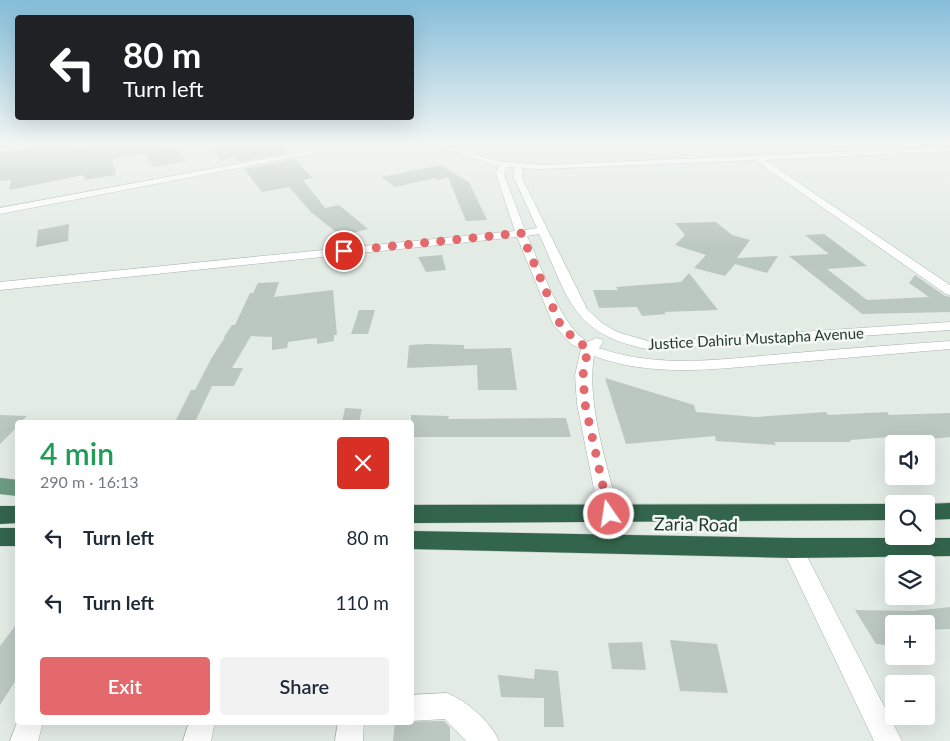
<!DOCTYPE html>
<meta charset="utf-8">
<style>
:root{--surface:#fff;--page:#f2f2f3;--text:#1f2937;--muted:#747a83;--accent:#e3696d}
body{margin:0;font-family:Lato,sans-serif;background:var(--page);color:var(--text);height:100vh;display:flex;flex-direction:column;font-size:19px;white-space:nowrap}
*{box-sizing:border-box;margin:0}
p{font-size:16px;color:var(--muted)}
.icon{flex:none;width:28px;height:28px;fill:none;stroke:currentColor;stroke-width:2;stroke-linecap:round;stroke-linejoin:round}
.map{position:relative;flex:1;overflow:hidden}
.side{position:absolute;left:15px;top:420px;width:399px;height:305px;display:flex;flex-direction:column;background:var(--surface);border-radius:5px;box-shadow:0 5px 20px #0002}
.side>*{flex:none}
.top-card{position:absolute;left:15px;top:15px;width:399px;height:105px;border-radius:5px;box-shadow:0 5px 20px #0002;background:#202124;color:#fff;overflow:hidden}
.tools{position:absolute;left:885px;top:435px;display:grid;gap:10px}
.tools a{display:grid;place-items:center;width:50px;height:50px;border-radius:5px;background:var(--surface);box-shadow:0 5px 20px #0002;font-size:25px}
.pin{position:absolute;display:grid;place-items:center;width:42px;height:42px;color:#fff;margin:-21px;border:2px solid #fff;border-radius:50%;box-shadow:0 1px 5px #0007}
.me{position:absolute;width:55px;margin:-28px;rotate:347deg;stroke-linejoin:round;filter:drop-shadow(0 0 4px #0008)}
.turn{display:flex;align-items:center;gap:18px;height:105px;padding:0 25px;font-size:22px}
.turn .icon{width:65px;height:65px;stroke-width:2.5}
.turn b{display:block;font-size:35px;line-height:42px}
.round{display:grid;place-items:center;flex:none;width:52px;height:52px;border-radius:5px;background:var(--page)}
.headline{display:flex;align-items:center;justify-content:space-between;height:85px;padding:0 25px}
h1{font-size:30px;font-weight:600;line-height:38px;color:#1e9e55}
.action{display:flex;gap:10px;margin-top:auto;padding:10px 25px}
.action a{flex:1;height:58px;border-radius:5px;background:var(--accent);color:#fff;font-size:20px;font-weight:600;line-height:58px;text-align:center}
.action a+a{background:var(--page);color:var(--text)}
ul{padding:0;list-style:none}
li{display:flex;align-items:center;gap:15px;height:65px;padding:0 25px}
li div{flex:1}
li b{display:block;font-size:19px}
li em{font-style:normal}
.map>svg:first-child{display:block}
</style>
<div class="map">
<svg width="950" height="741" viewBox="0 0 950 741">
<rect width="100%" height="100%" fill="#e3ebe5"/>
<path fill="#bbc8c0" d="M45 143H62L66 148 91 145 92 143H164V148L175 146 186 161 154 167 145 153 112 159 116 175 85 180 84 175 9 190 11 180 0 181V153L40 147 39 146Z
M211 143H278L288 153 239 162 235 157 220 161Z
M294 159 313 178 303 180 325 208 339 205 368 229 341 236 312 213 289 187 262 192 244 169Z
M441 165 469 182 487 220 466 221 448 177 438 180 435 178 395 187 381 177Z
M716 222 732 235 750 240 737 258 778 256 767 273 735 264 725 276 694 268 706 255 675 245 685 235 675 223Z
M69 224 68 241 36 247 38 230Z
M824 234 867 266 827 269 867 300 929 297 909 283 915 275 945 296 950 297V312L862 314 789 256 829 254 805 235Z
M442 255 446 270 426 272 418 257Z
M689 273 718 310 664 312 666 314 642 316 637 307 599 308 593 290H618L616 287 681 282Z
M279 282 274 297 333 290 337 335H334V341L317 344V338L288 342 287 348 272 350V337L251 336 232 368H243L234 386H212L195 422H175L191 390H195L211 359 225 337H224L232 325H235L250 293H253L258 283Z
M359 310H375L368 334H351Z
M429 344 464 345V349L511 348 517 390H478L477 365 407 368 409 345Z
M605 378 694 405 696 412 756 417 826 412 828 415 887 412 889 415 950 413V437L921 440 918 435 850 440 851 442H774L776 445 716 441 715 436 626 444Z
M345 408 362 409 359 422H342Z
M0 415 27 416 20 422H18V426L0 444Z
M411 415 449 416 448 419 566 418 571 437H411Z
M950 607V629L926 630V624H894V646L876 644 855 610 914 611Z
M18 622V677L0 705V646Z
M670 640 717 644 728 693 680 691Z
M642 642 646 670 612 669 608 643Z
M535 669 558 671 564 727H544V698L501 697 498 675 534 679Z
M444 721 450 727V741H393L395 722Z"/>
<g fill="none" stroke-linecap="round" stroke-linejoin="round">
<defs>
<path id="minor" d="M24 143H43L0 151V147Z
M351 143H367L0 214V208Z
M428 143H440L496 161 542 165 950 147V151L765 160 950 285V295L946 294 755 160 542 169 522 168V178L587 309 602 323 617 332 651 342 950 322V330L651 350C571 334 570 301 539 234L527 236C541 265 560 326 588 342L596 338 601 339 603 342 599 348C658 369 722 359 783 354 839 349 894 345 950 341V349C895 354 841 358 786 363 722 368 656 379 594 356 586 405 608 466 619 514L616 520 609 523 602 520 599 514 577 404 575 375 581 349 571 344 553 324 517 237 0 290V282L515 231 497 177 496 172 499 166ZM507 167H514V178L537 228 525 230 505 177 504 172Z
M792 538 799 541 902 741H874L782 548 785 541Z
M447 693C467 701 490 721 499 741H466L445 719 411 721V695Z
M18 720V722H43L38 741H10Z
M189 722H215L211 741H183Z
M338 722H364L363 741H335Z"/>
<path id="major" d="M0 478 18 480V496L0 494Z"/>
<path id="highway" d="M950 503V519L926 520 925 504Z
M894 504V520L411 523V505Z
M0 506H18V523L0 524Z
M0 528H18V546H0Z
M411 531 792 538H950V556L792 558 411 549Z"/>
</defs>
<use href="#minor" stroke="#a6b2aa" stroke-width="1"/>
<use href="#major" stroke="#c2c8c4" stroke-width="1"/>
<use href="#highway" stroke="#c2c8c4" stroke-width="1"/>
<use href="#minor" fill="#fff" fill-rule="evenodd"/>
<use href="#major" fill="#6c9c82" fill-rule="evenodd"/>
<use href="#highway" fill="#33644c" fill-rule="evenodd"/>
</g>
<linearGradient id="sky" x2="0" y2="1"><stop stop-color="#85bdd9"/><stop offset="0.58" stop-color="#f2f6f3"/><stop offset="1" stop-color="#f2f6f3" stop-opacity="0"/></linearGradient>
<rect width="950" height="247" fill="url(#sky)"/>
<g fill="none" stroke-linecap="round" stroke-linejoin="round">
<path stroke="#e3696d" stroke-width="9" stroke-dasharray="0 16.2" d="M344 251 521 233 560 324 576 341 588 348 583 375 585 404 609 514"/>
</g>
<g text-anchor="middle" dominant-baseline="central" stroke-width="5" stroke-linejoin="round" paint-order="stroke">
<g font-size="15" fill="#243a2e" stroke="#f3f8f4">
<text transform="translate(756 338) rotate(-3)">Justice Dahiru Mustapha Avenue</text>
</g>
<g font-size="18" fill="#243a2e" stroke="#f3f8f4">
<text transform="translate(696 524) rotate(1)">Zaria Road</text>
</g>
</g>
</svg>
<div class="tools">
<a><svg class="icon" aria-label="sound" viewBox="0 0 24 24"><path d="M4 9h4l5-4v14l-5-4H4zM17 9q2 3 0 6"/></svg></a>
<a><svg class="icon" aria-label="search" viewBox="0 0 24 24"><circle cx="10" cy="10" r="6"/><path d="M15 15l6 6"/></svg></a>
<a><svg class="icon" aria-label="layers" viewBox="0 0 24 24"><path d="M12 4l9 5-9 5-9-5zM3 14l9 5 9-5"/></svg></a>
<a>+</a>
<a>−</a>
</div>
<div class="pin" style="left:344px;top:251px;background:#d93025"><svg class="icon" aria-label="arrive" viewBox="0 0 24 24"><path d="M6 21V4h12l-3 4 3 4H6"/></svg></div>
<svg class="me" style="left:609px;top:514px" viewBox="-20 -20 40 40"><circle r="17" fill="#e3696d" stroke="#fff" stroke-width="3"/><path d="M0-11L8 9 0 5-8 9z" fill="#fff"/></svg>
<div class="top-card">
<div class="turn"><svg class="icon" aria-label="left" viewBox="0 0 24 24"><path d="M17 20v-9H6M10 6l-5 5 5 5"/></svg><div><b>80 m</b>Turn left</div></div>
</div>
<section class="side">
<div class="headline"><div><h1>4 min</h1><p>290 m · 16:13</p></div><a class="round" style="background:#d93025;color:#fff"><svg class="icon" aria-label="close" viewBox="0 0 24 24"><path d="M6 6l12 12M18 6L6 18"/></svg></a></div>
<ul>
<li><svg class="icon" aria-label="left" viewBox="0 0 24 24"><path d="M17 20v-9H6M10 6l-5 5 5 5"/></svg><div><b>Turn left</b></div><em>80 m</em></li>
<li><svg class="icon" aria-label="left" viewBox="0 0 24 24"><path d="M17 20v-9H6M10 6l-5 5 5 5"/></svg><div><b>Turn left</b></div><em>110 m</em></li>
</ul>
<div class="action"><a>Exit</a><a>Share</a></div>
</section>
</div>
